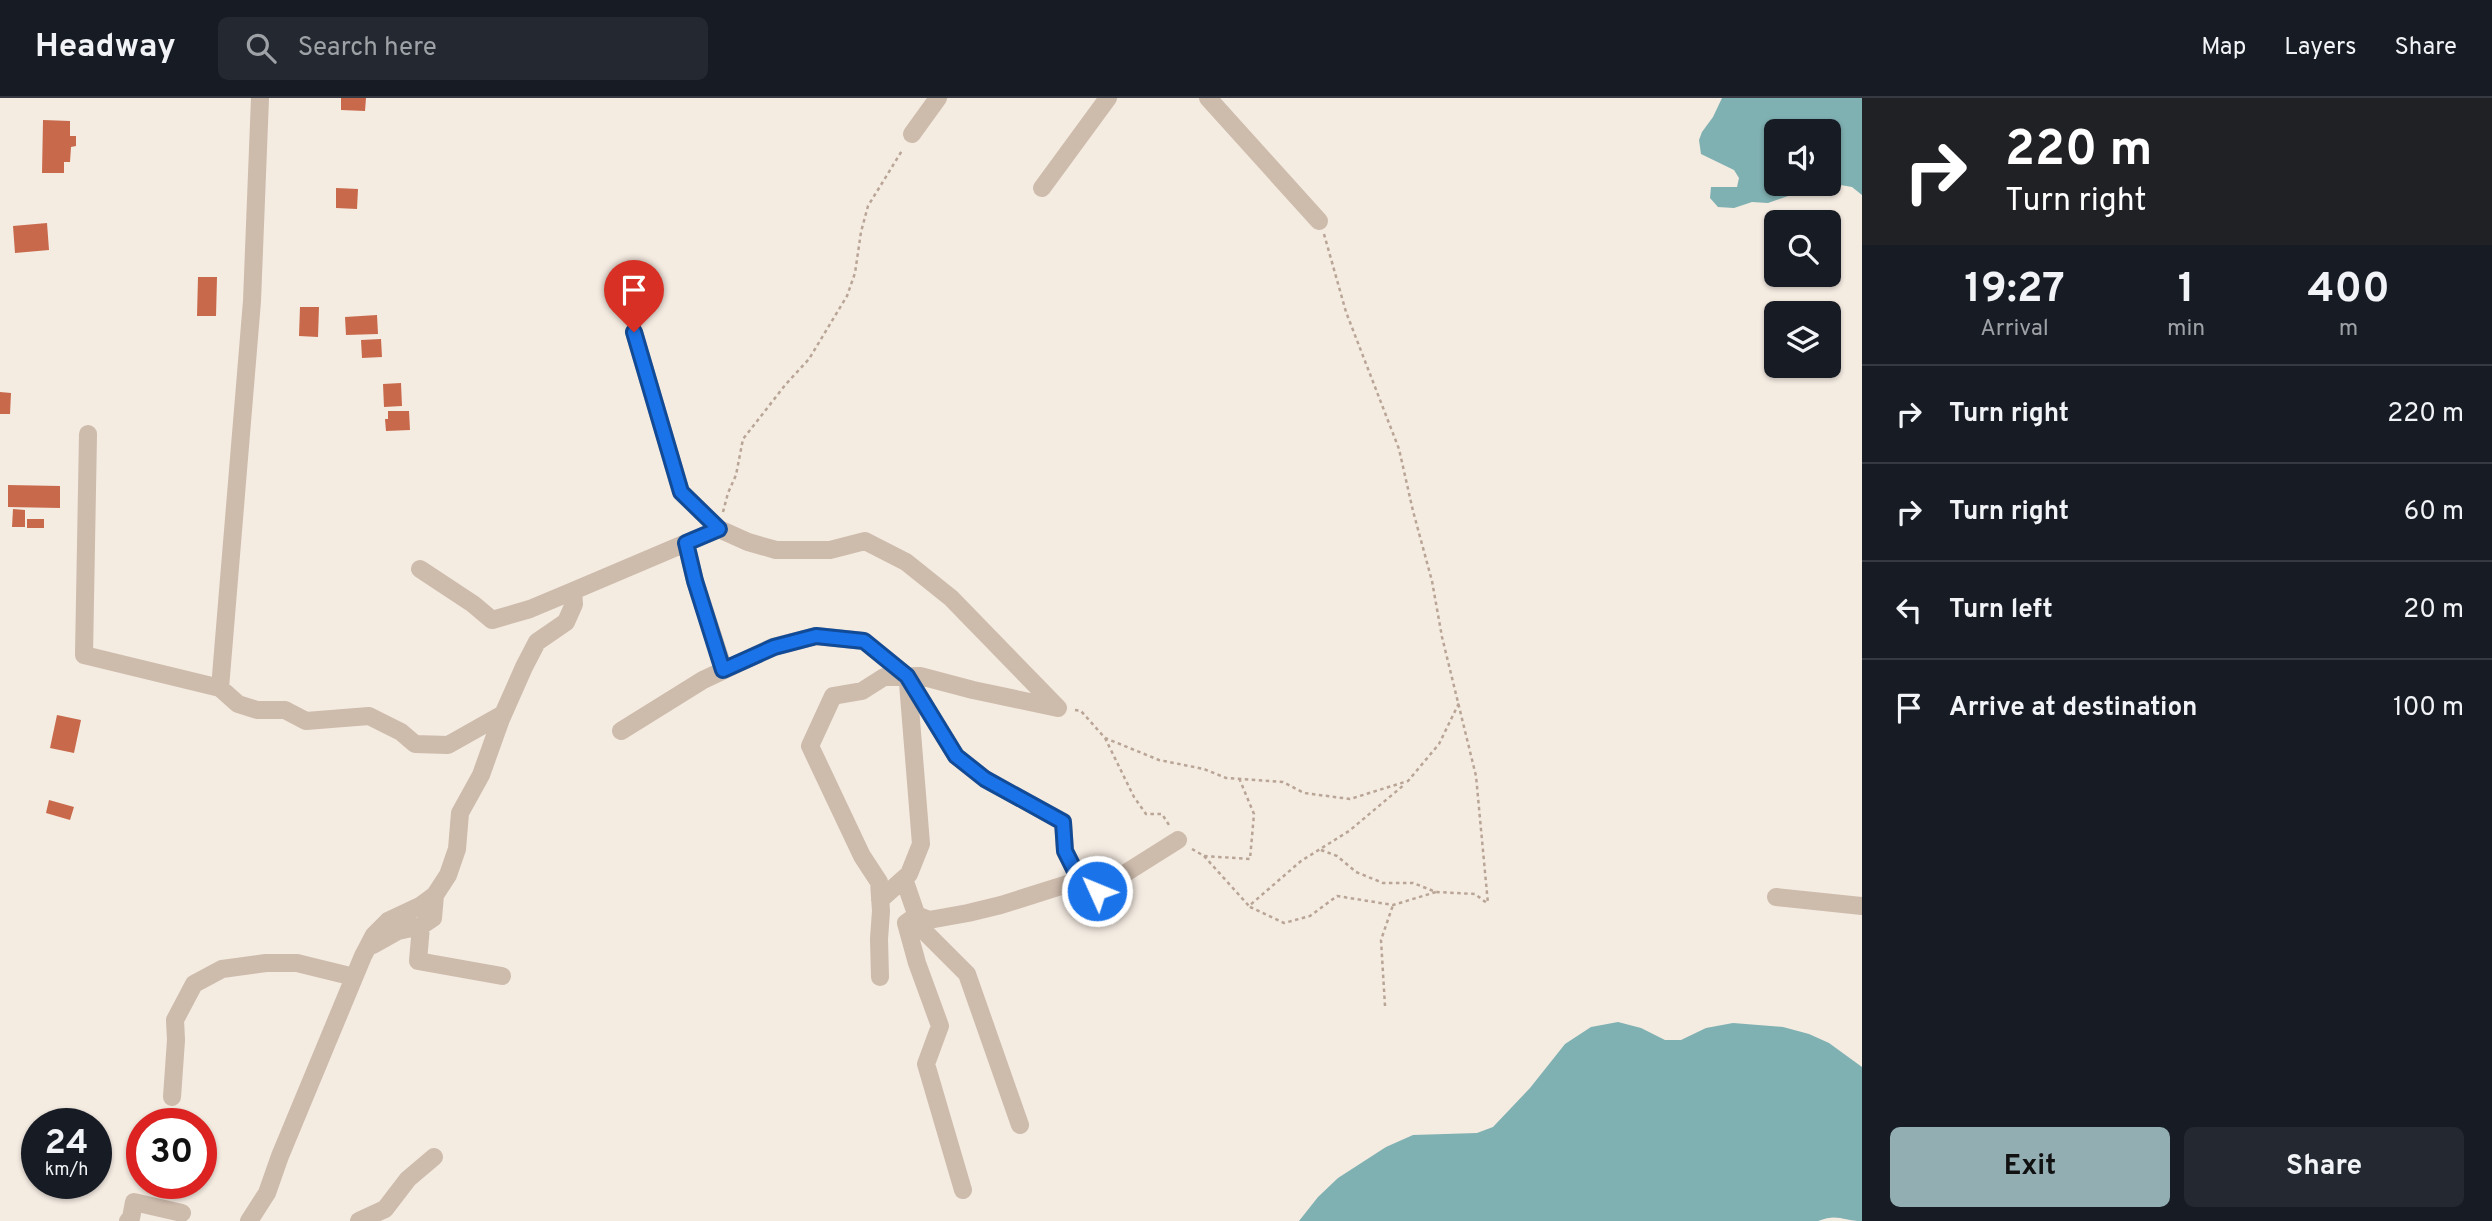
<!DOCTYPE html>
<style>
:root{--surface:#171b24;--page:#242831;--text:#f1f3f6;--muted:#9ea1a6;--line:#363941;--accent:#92aeb2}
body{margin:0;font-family:Overpass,sans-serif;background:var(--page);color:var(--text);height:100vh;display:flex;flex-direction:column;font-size:26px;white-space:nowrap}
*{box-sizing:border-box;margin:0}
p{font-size:23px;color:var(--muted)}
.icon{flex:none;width:38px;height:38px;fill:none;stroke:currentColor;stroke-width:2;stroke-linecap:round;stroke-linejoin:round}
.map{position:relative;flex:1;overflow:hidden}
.details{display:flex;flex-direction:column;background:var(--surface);width:630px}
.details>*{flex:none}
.top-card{background:#202124;color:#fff;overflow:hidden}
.tools{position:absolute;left:1764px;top:21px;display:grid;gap:14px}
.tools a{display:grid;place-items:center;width:77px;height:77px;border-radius:10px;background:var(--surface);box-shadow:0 2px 5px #0004;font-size:35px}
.speed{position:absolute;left:21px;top:1010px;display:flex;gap:14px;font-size:35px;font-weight:700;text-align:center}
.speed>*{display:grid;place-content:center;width:91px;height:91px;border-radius:50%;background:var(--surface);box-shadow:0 2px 5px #0004;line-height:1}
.speed small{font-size:18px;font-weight:400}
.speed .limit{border:10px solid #d22;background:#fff;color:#111}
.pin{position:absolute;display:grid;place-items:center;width:60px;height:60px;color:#fff;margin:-72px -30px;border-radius:50% 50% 50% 0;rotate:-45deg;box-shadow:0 0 7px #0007}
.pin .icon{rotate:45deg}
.me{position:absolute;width:77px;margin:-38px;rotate:314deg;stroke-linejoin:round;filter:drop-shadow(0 0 5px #0008)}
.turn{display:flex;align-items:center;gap:24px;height:147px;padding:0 28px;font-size:32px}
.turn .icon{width:91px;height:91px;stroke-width:2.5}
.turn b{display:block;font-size:49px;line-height:60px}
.eta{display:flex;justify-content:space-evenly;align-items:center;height:119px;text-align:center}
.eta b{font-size:42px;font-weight:700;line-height:49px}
.cta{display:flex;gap:14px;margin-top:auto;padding:14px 28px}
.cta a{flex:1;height:80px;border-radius:10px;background:var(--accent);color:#111;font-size:28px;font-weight:700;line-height:80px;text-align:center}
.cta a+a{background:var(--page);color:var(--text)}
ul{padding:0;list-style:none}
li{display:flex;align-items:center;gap:21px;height:98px;padding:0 28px;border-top:2px solid var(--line)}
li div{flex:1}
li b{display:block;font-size:26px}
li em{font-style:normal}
header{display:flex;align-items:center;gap:42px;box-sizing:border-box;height:98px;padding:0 35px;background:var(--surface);border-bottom:2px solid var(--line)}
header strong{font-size:33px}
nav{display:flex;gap:38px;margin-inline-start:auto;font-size:24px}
.search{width:490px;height:63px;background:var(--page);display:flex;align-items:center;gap:18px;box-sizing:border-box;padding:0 24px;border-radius:10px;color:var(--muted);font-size:26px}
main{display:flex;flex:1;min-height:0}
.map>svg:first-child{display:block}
</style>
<header>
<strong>Headway</strong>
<div class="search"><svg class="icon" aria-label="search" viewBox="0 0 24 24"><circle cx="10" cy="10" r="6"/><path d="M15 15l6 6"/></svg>Search here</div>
<nav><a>Map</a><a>Layers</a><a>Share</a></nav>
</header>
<main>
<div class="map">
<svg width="1862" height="1123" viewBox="0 0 1862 1123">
<rect width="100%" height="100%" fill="#f4ebe1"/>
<path fill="#7fb0b2" d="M1722 0H1862V97L1852 89 1829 85V33H1776V86H1823L1768 105 1752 104 1734 110 1718 109 1710 100 1711 89H1737L1739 80 1734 72 1701 56 1699 42 1702 34 1713 19Z
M1618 924 1641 930 1665 942H1681L1706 930 1733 925 1783 929 1809 936 1829 945 1862 969V1123C1843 1123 1838 1115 1818 1123H1299L1318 1099 1338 1080 1386 1049 1413 1037 1477 1035 1493 1029 1530 990 1565 946 1591 929Z"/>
<path fill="#c8694b" d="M341 0H366L365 13 341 12Z
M43 22 70 23V38H76V48L71 49 70 64H64V75H42Z
M336 90 358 91 357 111 336 110Z
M47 125 49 152 15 155 13 128Z
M198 179H217L216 218H197Z
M300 209H319L318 239 299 238Z
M377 217 378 236 346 237 345 219Z
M381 241 382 259 362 260 361 242Z
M401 285 402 308 384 309 383 286Z
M0 294 11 295 10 316H0Z
M388 313H409L410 332 386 333 385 321H388Z
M8 387 60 388V410L8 409Z
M13 411 25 412V429H12Z
M27 421H44V430H27Z
M57 617 81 622 74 655 50 650Z
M49 702 74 709 70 722 46 715Z"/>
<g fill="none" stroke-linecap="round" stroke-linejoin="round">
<path stroke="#b9a596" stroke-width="2.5" stroke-dasharray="3.5 3.5" stroke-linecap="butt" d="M1324 136 1346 214 1399 351 1413 413 1432 483 1442 539 1476 678 1488 806
M723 414 728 395 736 377 743 341 786 286 809 261 847 198 855 175 861 134 868 108 903 51
M1075 612 1081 613 1105 640 1159 662 1204 671 1226 680 1283 684 1304 695 1350 701 1408 683 1439 646 1459 605
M1105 640 1134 699 1146 716H1162L1169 727
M1192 751 1204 758 1250 761 1254 716 1239 680
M1321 752 1337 758 1356 774 1383 785H1413L1436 794 1475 796 1488 806
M1204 758 1249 808 1301 763 1349 733 1405 686
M1250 809 1284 825 1310 818 1337 798 1393 807 1436 794
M1385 908 1381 842 1393 807"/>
<path stroke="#cdbbac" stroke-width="18" d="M1208 0 1319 123
M912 36 938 0
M1042 90 1108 0
M634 234 681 394 719 431 748 444 776 452H830L865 443 906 464 951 500 1058 610
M88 336 84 557 220 590 238 606 257 612H285L306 623 369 618 401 634 415 646 448 647 503 616
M686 445 695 483 724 572
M420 471 473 506 492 522 530 511 573 493
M220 590 252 203 260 0
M621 633 703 582 773 549 816 538 864 543 907 578 956 658 985 681 1063 724 1065 753 1082 787 1097 793 1178 742
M904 781 921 830 967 876 1020 1027
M1776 799 1862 808
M880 802 909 776 921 746 908 585
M421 828 418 863 502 878
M373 847 398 833 421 828 433 820 435 797
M880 879 879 841 881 813 879 784 862 758 810 648 833 598 862 593 884 579 920 578 973 592 1058 610
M172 999 176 942 175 922 194 886 222 871 266 865H297L354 879
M963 1092 926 966 940 928 917 865 906 825 917 817 929 822 968 815 1001 807 1080 782
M128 1123 131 1120 134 1104 182 1115
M249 1123 267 1095 280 1058 363 858 374 837 388 823 420 808 435 797 448 777 457 751 460 715 481 677 501 621 524 569 537 544 566 524 574 506 573 493 719 431
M359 1123 385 1111 408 1081 434 1059"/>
</g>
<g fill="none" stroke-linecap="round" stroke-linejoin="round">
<defs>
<path id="route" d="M634 234 681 394 719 431 686 445 695 483 723 572 774 549 816 538 864 543 907 578 956 658 985 681 1063 724 1065 753 1082 787 1097 793"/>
</defs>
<use href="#route" stroke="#114b97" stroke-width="18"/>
<use href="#route" stroke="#1a73e8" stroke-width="12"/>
</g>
</svg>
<div class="tools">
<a><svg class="icon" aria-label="sound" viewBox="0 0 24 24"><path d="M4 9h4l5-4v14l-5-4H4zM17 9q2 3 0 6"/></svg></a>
<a><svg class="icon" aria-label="search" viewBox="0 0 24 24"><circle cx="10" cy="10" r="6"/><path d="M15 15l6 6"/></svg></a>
<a><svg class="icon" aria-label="layers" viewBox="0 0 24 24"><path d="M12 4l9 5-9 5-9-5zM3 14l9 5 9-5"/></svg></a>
</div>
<div class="speed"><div>24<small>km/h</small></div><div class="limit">30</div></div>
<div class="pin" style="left:634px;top:234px;background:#d93025"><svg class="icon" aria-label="arrive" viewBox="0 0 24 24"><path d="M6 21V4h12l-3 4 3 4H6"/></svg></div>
<svg class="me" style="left:1097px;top:793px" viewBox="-20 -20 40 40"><circle r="17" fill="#1a73e8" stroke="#fff" stroke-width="3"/><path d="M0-11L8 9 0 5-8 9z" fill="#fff"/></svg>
</div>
<section class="details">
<div class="top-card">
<div class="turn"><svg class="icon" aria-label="right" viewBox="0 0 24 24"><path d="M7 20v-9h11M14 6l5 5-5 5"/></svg><div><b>220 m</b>Turn right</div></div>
</div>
<div class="eta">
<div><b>19:27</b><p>Arrival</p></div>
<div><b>1</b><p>min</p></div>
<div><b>400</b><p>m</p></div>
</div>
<ul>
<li><svg class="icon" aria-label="right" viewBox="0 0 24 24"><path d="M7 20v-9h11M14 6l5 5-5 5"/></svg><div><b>Turn right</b></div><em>220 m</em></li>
<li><svg class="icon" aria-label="right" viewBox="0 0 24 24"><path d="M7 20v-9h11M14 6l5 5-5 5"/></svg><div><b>Turn right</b></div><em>60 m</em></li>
<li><svg class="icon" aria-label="left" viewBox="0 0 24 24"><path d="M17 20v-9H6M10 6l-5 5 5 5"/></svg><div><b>Turn left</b></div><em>20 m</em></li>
<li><svg class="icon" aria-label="arrive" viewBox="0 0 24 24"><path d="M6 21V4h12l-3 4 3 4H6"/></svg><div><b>Arrive at destination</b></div><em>100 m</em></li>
</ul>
<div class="cta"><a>Exit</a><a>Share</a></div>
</section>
</main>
